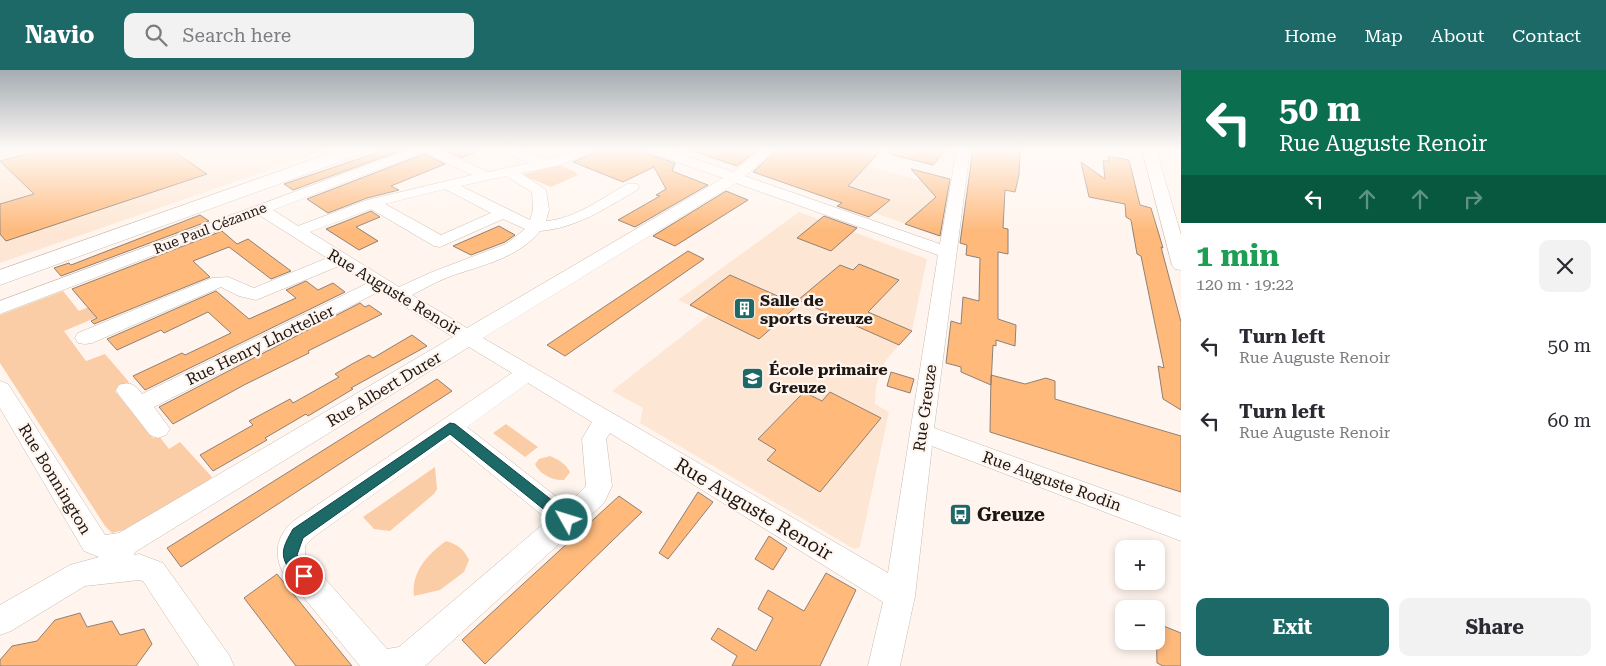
<!DOCTYPE html>
<meta charset="utf-8">
<style>
:root{--surface:#fff;--page:#f2f2f3;--text:#2b2b33;--muted:#7c7c81;--accent:#1c6968}
body{margin:0;font-family:"Roboto Serif",serif;background:var(--page);color:var(--text);height:100vh;display:flex;flex-direction:column;font-size:19px;white-space:nowrap}
*{box-sizing:border-box;margin:0}
p{font-size:16px;color:var(--muted)}
.icon{flex:none;width:28px;height:28px;fill:none;stroke:currentColor;stroke-width:2;stroke-linecap:round;stroke-linejoin:round}
.map{position:relative;flex:1;overflow:hidden}
.panel{display:flex;flex-direction:column;background:var(--surface);width:425px}
.panel>*{flex:none}
.banner{background:#0b6e4f;color:#fff;overflow:hidden}
.controls{position:absolute;left:1115px;top:470px;display:grid;gap:10px}
.controls a{display:grid;place-items:center;width:50px;height:50px;border-radius:10px;background:var(--surface);box-shadow:0 2px 8px #0003;font-size:25px}
.pin{position:absolute;display:grid;place-items:center;width:42px;height:42px;color:#fff;margin:-21px;border:2px solid #fff;border-radius:50%;box-shadow:0 1px 5px #0007}
.me{position:absolute;width:55px;margin:-28px;rotate:309deg;stroke-linejoin:round;filter:drop-shadow(0 0 4px #0008)}
.turn{display:flex;align-items:center;gap:18px;height:105px;padding:0 15px;font-size:22px}
.turn .icon{width:65px;height:65px;stroke-width:2.5}
.turn b{display:block;font-size:35px;line-height:42px}
.lanes{display:flex;align-items:center;height:48px;padding:0 15px;background:#0003;justify-content:center;gap:25px;direction:ltr}
.lanes .off{opacity:.35}
.round{display:grid;place-items:center;flex:none;width:52px;height:52px;border-radius:10px;background:var(--page)}
.overview{display:flex;align-items:center;justify-content:space-between;height:85px;padding:0 15px}
h1{font-size:30px;font-weight:700;line-height:38px;color:#1e9e55}
.action{display:flex;gap:10px;margin-top:auto;padding:10px 15px}
.action a{flex:1;height:58px;border-radius:10px;background:var(--accent);color:#fff;font-size:20px;font-weight:700;line-height:58px;text-align:center}
.action a+a{background:var(--page);color:var(--text)}
ul{padding:0;list-style:none}
li{display:flex;align-items:center;gap:15px;height:75px;padding:0 15px}
li div{flex:1}
li b{display:block;font-size:19px}
li em{font-style:normal}
header{display:flex;align-items:center;gap:30px;box-sizing:border-box;height:70px;padding:0 25px;background:var(--accent);color:#fff}
header strong{font-size:24px}
nav{display:flex;gap:28px;margin-inline-start:auto;font-size:18px}
.search{width:350px;height:45px;background:var(--page);display:flex;align-items:center;gap:12px;box-sizing:border-box;padding:0 18px;border-radius:10px;color:var(--muted);font-size:19px}
main{display:flex;flex:1;min-height:0}
.map>svg:first-child{display:block}
</style>
<header>
<strong>Navio</strong>
<div class="search"><svg class="icon" aria-label="search" viewBox="0 0 24 24"><circle cx="10" cy="10" r="6"/><path d="M15 15l6 6"/></svg>Search here</div>
<nav><a>Home</a><a>Map</a><a>About</a><a>Contact</a></nav>
</header>
<main>
<div class="map">
<svg width="1181" height="596" viewBox="0 0 1181 596">
<rect width="100%" height="100%" fill="#fff5ee"/>
<path fill="#fde7d4" d="M0 79H330L0 193Z
M856 93 946 117 938 165 834 129 833 108Z
M799 142 927 189 912 261 886 290 880 303 876 317 875 334 889 342 860 477 854 479 640 353 643 338 612 321 709 245 678 230Z"/>
<path fill="#fbcda6" d="M559 95 574 101 578 105 551 117 522 105Z
M192 195 200 204 64 261 86 291 105 284 129 312 115 321 153 368 159 366 169 379 180 372 212 407 195 424 147 454 112 463 105 456 0 293V245L63 221 79 241Z
M506 354 538 377 525 387 493 363Z
M550 386C558 389 566 394 570 402L564 410C553 411 539 404 535 394L539 389Z
M435 397 437 419 434 424 390 461 374 459 363 447Z
M446 471C457 474 464 479 469 490L464 502 440 520 414 526C411 502 428 484 446 471Z"/>
<path fill="#feb97b" stroke="#8f8175" d="M46 79H170L207 104 6 171 0 164V134L34 124 0 91Z
M388 79H405L293 120 284 114Z
M442 79H482L462 88Z
M594 79H646L648 84 675 93 672 101 708 115 635 157 618 150 660 126 656 125 666 119 654 97 623 112 573 92 592 84Z
M693 79H759L737 96 693 81Z
M778 79H882L848 116 890 130 869 147 837 136 842 133 753 102Z
M891 79H946L933 95 890 84Z
M973 79H1026L1017 84H1020L1019 105 1015 122 1005 120 1003 158 1008 159V184L998 182V249L1016 255 1015 276 996 270V276L993 275 991 315 961 302V297L946 293 951 251 961 254 963 227 979 231 980 188 966 185 967 175 960 173Z
M424 84 445 94 391 116 399 120 367 128 328 143 307 129Z
M1108 86 1129 90 1140 135 1151 138 1163 178 1161 177 1181 252V340L1163 329 1158 296 1164 298 1141 186 1137 184 1131 150 1126 147 1125 134 1089 127 1081 92 1105 109 1103 90 1109 92Z
M911 99 950 109 940 166 905 154 936 127Z
M726 121 748 130 675 176 653 166Z
M371 141 380 147 356 157 378 171 359 180 326 159Z
M200 145 209 151 61 206 54 198 69 193 71 195Z
M824 146 857 158 831 181 797 168Z
M499 156 515 165 505 172 471 185 453 176Z
M222 161 237 174 248 169 291 201 271 209 229 177 193 191 210 207 94 254 91 251 97 248 72 219Z
M688 181 704 189 565 286 547 275Z
M859 194 899 210 868 242 912 261 899 275 798 230 840 195 853 200Z
M730 205 798 235 759 269 690 235Z
M306 211 318 220 333 213 345 222 145 320 133 306 182 283 185 285 231 263 208 242 164 263 161 260 117 280 107 269 216 221 249 249 296 228 286 220Z
M360 233 365 237 369 235 382 244 308 281 309 283 244 315 173 354 159 337Z
M412 265 427 276 351 318 353 319 308 346 306 344 265 368 267 370 213 401 200 385 253 355 249 351 290 329 293 333 339 307 335 304 352 294 369 285 373 288Z
M891 302 914 309 910 323 887 316Z
M991 305 1025 314 1046 308 1055 311V329L1181 366V422L990 362Z
M437 309 452 321 181 497 167 478Z
M804 322 822 331 830 322 881 348 820 422 767 390 776 380 758 369Z
M698 422 713 432 668 489 659 483Z
M619 426 642 442 485 594 462 570Z
M769 466 787 478 773 500 755 489Z
M826 503 856 520 820 596H732L737 586 711 569 718 558 756 581 773 548 758 539 768 520 804 541Z
M277 504 352 596H296L244 528Z
M80 543 87 557 112 551 120 565 144 559 152 574 136 596H0V590L12 576 37 571 55 550Z
M1156 553 1181 563V596H1163L1157 593Z"/>
<g fill="none" stroke-linecap="round" stroke-linejoin="round">
<defs>
<path id="minor" d="M410 79H438L488 102 530 93 503 82 502 79H519L547 90 575 79H592L591 82 561 95 521 103 546 120 549 140 546 151C575 149 602 128 627 114H637L639 117 637 120C606 138 577 158 540 161 518 188 483 195 451 206 438 211 425 218 412 225L467 258 723 108 649 82 648 79H666L733 102 762 79H776L745 106 940 174 957 79H970L934 358 1181 447V471L932 376 915 526 900 596H868L883 532 610 363 606 369 612 416 604 433 425 596H360L282 501C273 481 278 463 295 450L512 303 469 277 135 482 134 485 139 484 163 493 229 585 234 596H199L143 511 139 510 85 516 11 561 0 565V535L70 495 99 487 84 481 0 338V311L8 314 105 465 119 463 453 267 380 221 154 337 170 359 166 365 158 368 150 365 119 325 116 320 119 315C131 311 135 315 142 324L368 213 339 196 256 230 239 226 221 217 92 273 85 274 78 273 75 268 78 263 212 208 228 207 254 218 327 188 259 145 0 244V231ZM424 82 472 105 367 130 298 156 273 140ZM506 106 532 122 533 140 530 150 461 116ZM736 113 938 185 888 503 483 268ZM445 119 491 143 441 165 385 134ZM371 139 434 176 440 177 503 149 525 159 506 174 432 202 399 217 310 162ZM528 313 592 352 582 369 586 416 567 435 467 357ZM450 370 548 450 399 577 387 579 305 486V476L315 466Z
M1142 79H1156L1181 165V200L1175 199 1172 195Z"/>
<path id="secondary" d="M342 79H367L364 83 0 215V200Z"/>
</defs>
<use href="#minor" stroke="#cabbaf" stroke-width="1"/>
<use href="#secondary" stroke="#cabbaf" stroke-width="1"/>
<use href="#minor" fill="#fff" fill-rule="evenodd"/>
<use href="#secondary" fill="#fff" fill-rule="evenodd"/>
</g>
<linearGradient id="sky" x2="0" y2="1"><stop stop-color="#a5acb2"/><stop offset="0.49" stop-color="#fffaf7"/><stop offset="1" stop-color="#fffaf7" stop-opacity="0"/></linearGradient>
<rect width="1181" height="162" fill="url(#sky)"/>
<path fill="#1c6968" stroke="#124444" d="M450 353 455 354 572 446 575 450 572 454 567 456 562 454 450 364 303 468 297 485 312 506 310 511 304 513C298 511 296 507 292 503 278 485 283 477 293 459Z"/>
<defs>
<symbol id="building-square" viewBox="-11 -11 22 22"><rect x="-9" y="-9" width="18" height="18" rx="4" fill="#1c6968" stroke="#fff5ee"/><path d="M-4-6H4V6H1V3H-1V6H-4ZM-2.5-4.3h1.7v1.8h-1.7ZM.8-4.3h1.7v1.8H.8ZM-2.5-1h1.7V.8h-1.7ZM.8-1h1.7V.8H.8Z" fill="#fff"/></symbol>
<symbol id="school-square" viewBox="-11 -11 22 22"><rect x="-9" y="-9" width="18" height="18" rx="4" fill="#1c6968" stroke="#fff5ee"/><path d="M0-5L7-2L0 1L-7-2ZM-4 1L0 2.5L4 1V4Q0 6-4 4Z" fill="#fff"/></symbol>
<symbol id="bus-square" viewBox="-11 -11 22 22"><rect x="-9" y="-9" width="18" height="18" rx="4" fill="#1c6968" stroke="#fff5ee"/><path d="M-5-6H5V4H4V6H2V4H-2V6H-4V4H-5ZM-3.5-4V0h7V-4ZM-3.5 1.2v1.5H-2V1.2ZM2 1.2v1.5H3.5V1.2Z" fill="#fff"/></symbol>
</defs>
<g fill-rule="evenodd">
<use href="#building-square" x="732" y="226" width="25" height="25"/>
<use href="#school-square" x="740" y="296" width="25" height="25"/>
<use href="#bus-square" x="948" y="432" width="25" height="25"/>
</g>
<g text-anchor="middle" dominant-baseline="central" stroke-width="4.5" stroke-linejoin="round" paint-order="stroke">
<g font-size="14" fill="#1c1712" stroke="#fff5ee">
<text transform="translate(210 158) rotate(-21)">Rue Paul Cézanne</text>
</g>
<g font-size="16" fill="#1c1712" stroke="#fff5ee">
<text transform="translate(394 222) rotate(31)">Rue Auguste Renoir</text>
<text transform="translate(260 275) rotate(-26)">Rue Henry Lhottelier</text>
<text transform="translate(384 319) rotate(-31)">Rue Albert Durer</text>
<text transform="translate(925 338) rotate(-82)">Rue Greuze</text>
<text transform="translate(55 409) rotate(59)">Rue Bonnington</text>
<text transform="translate(1052 411) rotate(20)">Rue Auguste Rodin</text>
</g>
<g font-size="16" font-weight="bold" fill="#1c1712" stroke="#fff5ee" text-anchor="start">
<text x="760" y="230">Salle de<tspan x="760" dy="18">sports Greuze</tspan></text>
<text x="769" y="299">École primaire<tspan x="769" dy="18">Greuze</tspan></text>
</g>
<g font-size="19" fill="#1c1712" stroke="#fff5ee">
<text transform="translate(754 439) rotate(31)">Rue Auguste Renoir</text>
</g>
<g font-size="19" font-weight="bold" fill="#1c1712" stroke="#fff5ee" text-anchor="start">
<text x="977" y="444">Greuze</text>
</g>
</g>
</svg>
<div class="controls">
<a>+</a>
<a>−</a>
</div>
<div class="pin" style="left:304px;top:506px;background:#d93025"><svg class="icon" aria-label="arrive" viewBox="0 0 24 24"><path d="M6 21V4h12l-3 4 3 4H6"/></svg></div>
<svg class="me" style="left:567px;top:450px" viewBox="-20 -20 40 40"><circle r="17" fill="#1c6968" stroke="#fff" stroke-width="3"/><path d="M0-11L8 9 0 5-8 9z" fill="#fff"/></svg>
</div>
<section class="panel">
<div class="banner">
<div class="turn"><svg class="icon" aria-label="left" viewBox="0 0 24 24"><path d="M17 20v-9H6M10 6l-5 5 5 5"/></svg><div><b>50 m</b>Rue Auguste Renoir</div></div>
<div class="lanes"><svg class="icon" aria-label="left" viewBox="0 0 24 24"><path d="M17 20v-9H6M10 6l-5 5 5 5"/></svg><svg class="icon off" aria-label="ahead" viewBox="0 0 24 24"><path d="M12 20V5M6 11l6-6 6 6"/></svg><svg class="icon off" aria-label="ahead" viewBox="0 0 24 24"><path d="M12 20V5M6 11l6-6 6 6"/></svg><svg class="icon off" aria-label="right" viewBox="0 0 24 24"><path d="M7 20v-9h11M14 6l5 5-5 5"/></svg></div>
</div>
<div class="overview"><div><h1>1 min</h1><p>120 m · 19:22</p></div><a class="round"><svg class="icon" aria-label="close" viewBox="0 0 24 24"><path d="M6 6l12 12M18 6L6 18"/></svg></a></div>
<ul>
<li><svg class="icon" aria-label="left" viewBox="0 0 24 24"><path d="M17 20v-9H6M10 6l-5 5 5 5"/></svg><div><b>Turn left</b><p>Rue Auguste Renoir</p></div><em>50 m</em></li>
<li><svg class="icon" aria-label="left" viewBox="0 0 24 24"><path d="M17 20v-9H6M10 6l-5 5 5 5"/></svg><div><b>Turn left</b><p>Rue Auguste Renoir</p></div><em>60 m</em></li>
</ul>
<div class="action"><a>Exit</a><a>Share</a></div>
</section>
</main>
